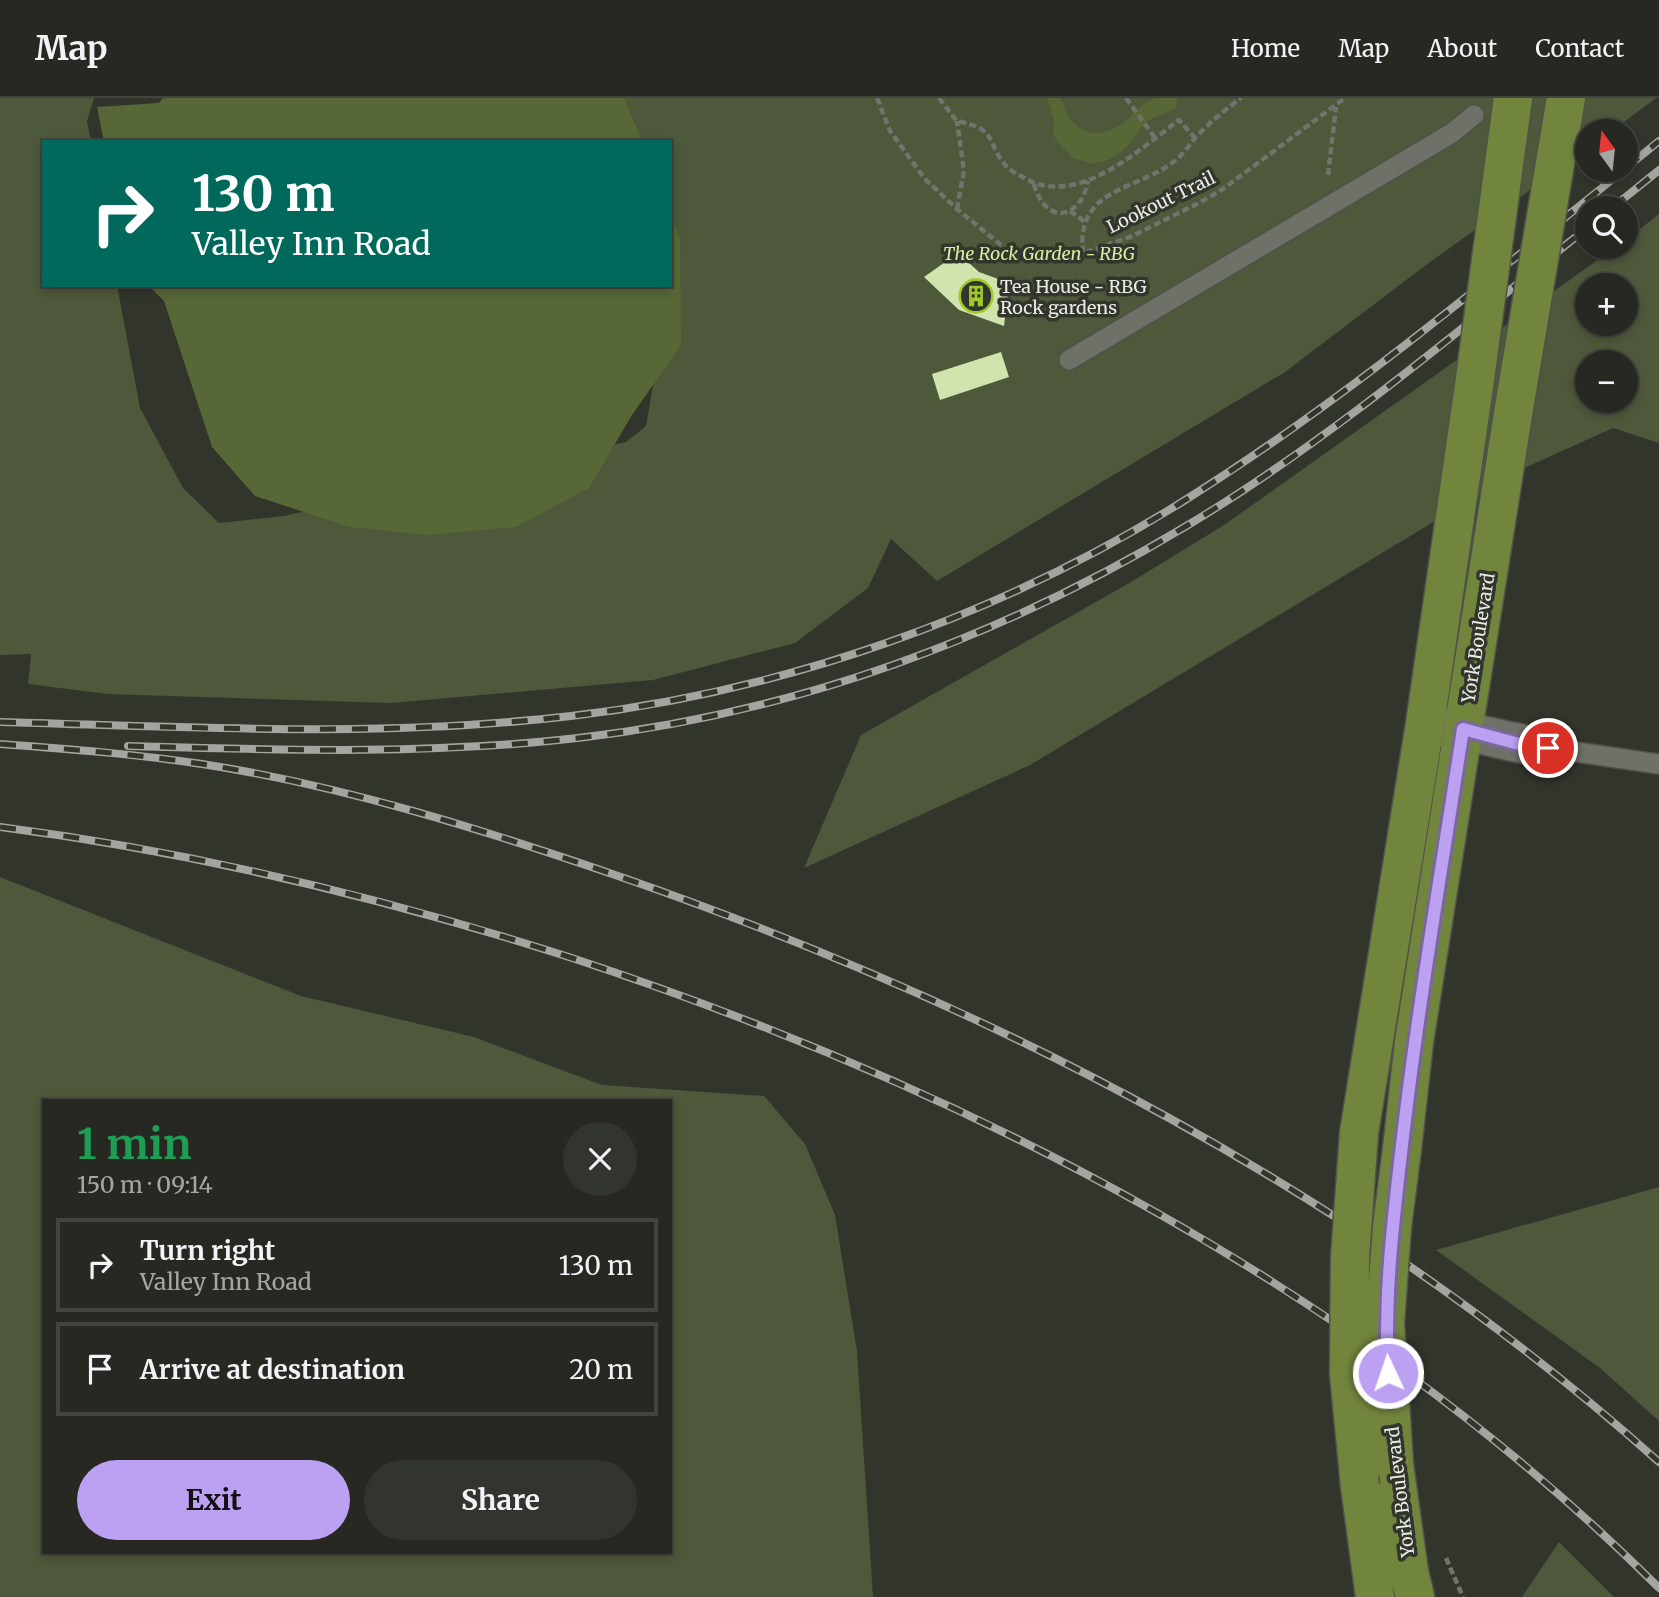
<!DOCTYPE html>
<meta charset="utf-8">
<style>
:root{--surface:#262821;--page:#32342e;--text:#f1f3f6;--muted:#a4a6a5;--line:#42443f;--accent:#bca0f2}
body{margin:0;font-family:Merriweather,serif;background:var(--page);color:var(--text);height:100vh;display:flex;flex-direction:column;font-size:26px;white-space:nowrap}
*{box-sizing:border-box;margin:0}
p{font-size:23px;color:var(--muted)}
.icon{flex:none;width:38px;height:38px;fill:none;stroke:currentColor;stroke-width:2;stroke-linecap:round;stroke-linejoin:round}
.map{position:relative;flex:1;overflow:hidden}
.panel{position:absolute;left:42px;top:1001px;width:630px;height:455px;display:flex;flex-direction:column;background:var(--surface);border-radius:0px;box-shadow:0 4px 10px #0003,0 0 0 2px var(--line)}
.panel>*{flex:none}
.top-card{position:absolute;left:42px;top:42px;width:630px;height:147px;border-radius:0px;box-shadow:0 4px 10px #0003,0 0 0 2px var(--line);background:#00695c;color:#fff;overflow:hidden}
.needle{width:46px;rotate:345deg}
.fabs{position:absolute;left:1575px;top:21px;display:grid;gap:14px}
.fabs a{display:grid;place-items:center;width:63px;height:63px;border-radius:50%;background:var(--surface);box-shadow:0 4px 10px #0003,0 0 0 2px var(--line);font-size:35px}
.pin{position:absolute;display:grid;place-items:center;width:60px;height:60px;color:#fff;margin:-30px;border:4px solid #fff;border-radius:50%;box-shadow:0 2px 7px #0007}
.me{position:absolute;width:77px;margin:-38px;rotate:357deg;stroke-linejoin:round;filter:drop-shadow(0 0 5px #0008)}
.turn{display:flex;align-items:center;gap:24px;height:147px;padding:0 35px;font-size:32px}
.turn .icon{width:91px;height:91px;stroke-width:2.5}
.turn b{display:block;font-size:49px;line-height:60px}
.round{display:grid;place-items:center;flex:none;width:74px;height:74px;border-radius:37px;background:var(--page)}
.summary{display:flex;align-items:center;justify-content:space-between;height:119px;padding:0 35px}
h1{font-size:42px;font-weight:700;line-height:52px;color:#1e9e55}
.cta{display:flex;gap:14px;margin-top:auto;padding:14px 35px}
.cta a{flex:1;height:80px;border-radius:42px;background:var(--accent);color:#111;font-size:28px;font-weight:700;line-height:80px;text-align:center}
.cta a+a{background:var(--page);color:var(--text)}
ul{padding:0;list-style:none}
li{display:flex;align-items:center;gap:21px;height:94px;margin:0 14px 10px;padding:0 21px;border:4px solid var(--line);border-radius:0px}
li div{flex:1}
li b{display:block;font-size:26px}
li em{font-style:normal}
header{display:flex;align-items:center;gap:42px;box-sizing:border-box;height:98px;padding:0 35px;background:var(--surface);border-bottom:2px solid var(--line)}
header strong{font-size:33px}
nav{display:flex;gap:38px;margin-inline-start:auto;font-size:24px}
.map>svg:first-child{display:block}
</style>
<header>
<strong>Map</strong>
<nav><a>Home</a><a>Map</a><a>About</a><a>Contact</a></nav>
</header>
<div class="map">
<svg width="1659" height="1499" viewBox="0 0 1659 1499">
<rect width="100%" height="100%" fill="#32352c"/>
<path fill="#4e583a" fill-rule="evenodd" d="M0 0H94L87 23 91 44H44V187H117L140 310 183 390 219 425 284 418 626 344 646 328 670 187V44H638L634 23 625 0H1656L1612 33H1587V51L1422 170 1285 274 937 483 891 441 868 490 795 545 653 582 391 605 107 596 28 586 31 556 0 557Z
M1659 116V345L1613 330 1518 373 1030 667 804 770 861 637 1131 484 1224 427 1616 149H1626V142ZM1587 187H1626V226H1587ZM1587 264H1626V303H1587Z
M0 779 301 898 474 939 602 987 764 998 805 1046 835 1117 857 1253 873 1499H0ZM44 1003H670V1454H44Z
M1659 1089V1323L1600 1270 1436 1152Z
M1559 1444 1614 1499H1522Z"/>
<path fill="#586736" d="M163 0H625L642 44H104L97 9 159 5Z
M1047 0H1061C1069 31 1092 46 1122 26 1132 19 1144 2 1156 0 1163 0 1171 0 1178 0L1175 11 1146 23 1124 52 1108 62 1092 66 1073 60 1060 47 1053 37 1054 22Z
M670 117 680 141 681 247 632 317 589 390 516 429 426 437 350 429 255 398 212 349 164 203 148 187H670Z"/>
<path fill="#d1e4ae" d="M958 155 979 174 1009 185 1004 228 959 212 924 179Z
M1001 254 1009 279 940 302 932 276Z"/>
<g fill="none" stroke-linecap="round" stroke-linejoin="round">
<defs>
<path id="lane" d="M1069 262 1452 35 1474 17
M1548 650 1659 666"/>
<path id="street" d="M1430 627C1470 632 1508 645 1548 650"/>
<path id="primary" d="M1359 1035 1425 626 1474 288
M1402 1051 1414 944 1513 316
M1394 1366 1409 1474 1415 1499
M1360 1388 1375 1499"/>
</defs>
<use href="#lane" stroke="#4f524b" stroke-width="22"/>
<use href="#street" stroke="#4f524b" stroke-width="41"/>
<use href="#primary" stroke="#4f524b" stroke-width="41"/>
<path stroke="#71746c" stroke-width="4.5" stroke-dasharray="7 3.5" stroke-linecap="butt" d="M877 0 890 33 925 81 957 111 1006 151 1040 160 1083 155 1130 139 1197 106 1223 91 1345 0
M939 0 957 23C1001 32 984 45 1009 71 1013 74 1018 77 1023 79 1075 112 1139 52 1179 22L1195 40
M1126 0 1155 40
M1328 77 1336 9
M1034 86C1045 127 1080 123 1088 83
M957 111 964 73 957 23
M1070 113 1085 124
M1083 155C1075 87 1142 93 1178 60 1185 54 1190 46 1196 39 1210 24 1225 12 1241 0
M1446 1460 1463 1499"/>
<use href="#lane" stroke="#6e7168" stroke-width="19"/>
<use href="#street" stroke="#6e7168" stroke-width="38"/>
<use href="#primary" stroke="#72853d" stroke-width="38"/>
<defs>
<path id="rail" d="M1626 70 1659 43
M1612 110 1659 72
M0 624C190 629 382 640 571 618 785 593 999 518 1182 404 1338 307 1480 188 1624 72
M0 646C68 651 135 656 202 666 345 688 484 732 621 779 997 909 1361 1097 1659 1364
M128 648C277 652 429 657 578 640 795 615 1001 540 1188 427 1330 342 1458 233 1587 130
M0 729C195 754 385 800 572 860 970 991 1360 1192 1659 1490"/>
</defs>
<use href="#rail" stroke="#a3a59e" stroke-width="8"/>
<use href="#rail" stroke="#32352c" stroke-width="5" stroke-dasharray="16" stroke-linecap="butt"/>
<defs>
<path id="primary-bridge" d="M1474 288 1513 0
M1513 316 1566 0
M1359 1035 1350 1160 1349 1276 1360 1388
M1394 1366 1385 1225 1392 1129 1402 1051"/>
</defs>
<use href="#primary-bridge" stroke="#4f524b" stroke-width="41" stroke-linecap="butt"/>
<use href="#primary-bridge" stroke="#72853d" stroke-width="38"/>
</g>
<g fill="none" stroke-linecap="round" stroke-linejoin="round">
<defs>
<path id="route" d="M1388 1275C1384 1198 1393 1124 1402 1047 1418 908 1442 769 1463 631L1519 646 1548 650"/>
</defs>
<use href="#route" stroke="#7a689d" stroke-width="18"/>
<use href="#route" stroke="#bca0f2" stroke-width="12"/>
</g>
<defs>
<symbol id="building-ring" viewBox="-11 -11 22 22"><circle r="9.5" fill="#32352c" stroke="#a1c92a" stroke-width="1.5"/><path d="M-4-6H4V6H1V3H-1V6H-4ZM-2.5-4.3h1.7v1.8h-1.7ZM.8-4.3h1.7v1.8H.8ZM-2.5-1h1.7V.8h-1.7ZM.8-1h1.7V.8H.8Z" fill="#a1c92a"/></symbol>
</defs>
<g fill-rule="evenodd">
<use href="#building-ring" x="957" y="179" width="38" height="38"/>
</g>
<g text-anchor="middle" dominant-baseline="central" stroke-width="7" stroke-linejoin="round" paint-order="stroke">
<g font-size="18" fill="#e9ebe5" stroke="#32352c">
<text transform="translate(1161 104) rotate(-26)">Lookout Trail</text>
<text transform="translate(1478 540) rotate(-81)">York Boulevard</text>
<text transform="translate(1400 1394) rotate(-97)">York Boulevard</text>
</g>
<g font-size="18" font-style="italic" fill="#d5efa1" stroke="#32352c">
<text x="1039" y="155">The Rock Garden - RBG</text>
</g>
<g font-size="18" fill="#e9ebe5" stroke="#32352c" text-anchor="start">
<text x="1000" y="188">Tea House - RBG<tspan x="1000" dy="21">Rock gardens</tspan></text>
</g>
</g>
</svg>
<div class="fabs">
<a><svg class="needle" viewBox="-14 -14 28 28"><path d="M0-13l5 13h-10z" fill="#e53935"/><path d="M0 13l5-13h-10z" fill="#a4a6a5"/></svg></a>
<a><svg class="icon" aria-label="search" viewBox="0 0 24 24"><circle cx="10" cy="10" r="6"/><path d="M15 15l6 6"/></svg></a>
<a>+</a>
<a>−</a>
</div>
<div class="pin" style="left:1548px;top:650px;background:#d93025"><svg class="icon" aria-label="arrive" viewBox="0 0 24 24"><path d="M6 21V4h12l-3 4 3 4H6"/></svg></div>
<svg class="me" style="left:1388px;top:1275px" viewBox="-20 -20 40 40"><circle r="17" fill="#bca0f2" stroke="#fff" stroke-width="3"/><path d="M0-11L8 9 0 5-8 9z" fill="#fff"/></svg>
<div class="top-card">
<div class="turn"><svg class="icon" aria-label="right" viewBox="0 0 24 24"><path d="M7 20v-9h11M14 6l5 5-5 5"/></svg><div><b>130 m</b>Valley Inn Road</div></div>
</div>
<section class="panel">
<div class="summary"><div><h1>1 min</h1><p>150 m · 09:14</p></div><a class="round"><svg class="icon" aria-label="close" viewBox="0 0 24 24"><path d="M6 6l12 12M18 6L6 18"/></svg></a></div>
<ul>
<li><svg class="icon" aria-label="right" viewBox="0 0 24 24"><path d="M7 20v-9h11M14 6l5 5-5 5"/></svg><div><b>Turn right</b><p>Valley Inn Road</p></div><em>130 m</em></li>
<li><svg class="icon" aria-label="arrive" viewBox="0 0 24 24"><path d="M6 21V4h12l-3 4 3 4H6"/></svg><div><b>Arrive at destination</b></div><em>20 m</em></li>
</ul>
<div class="cta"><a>Exit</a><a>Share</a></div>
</section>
</div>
